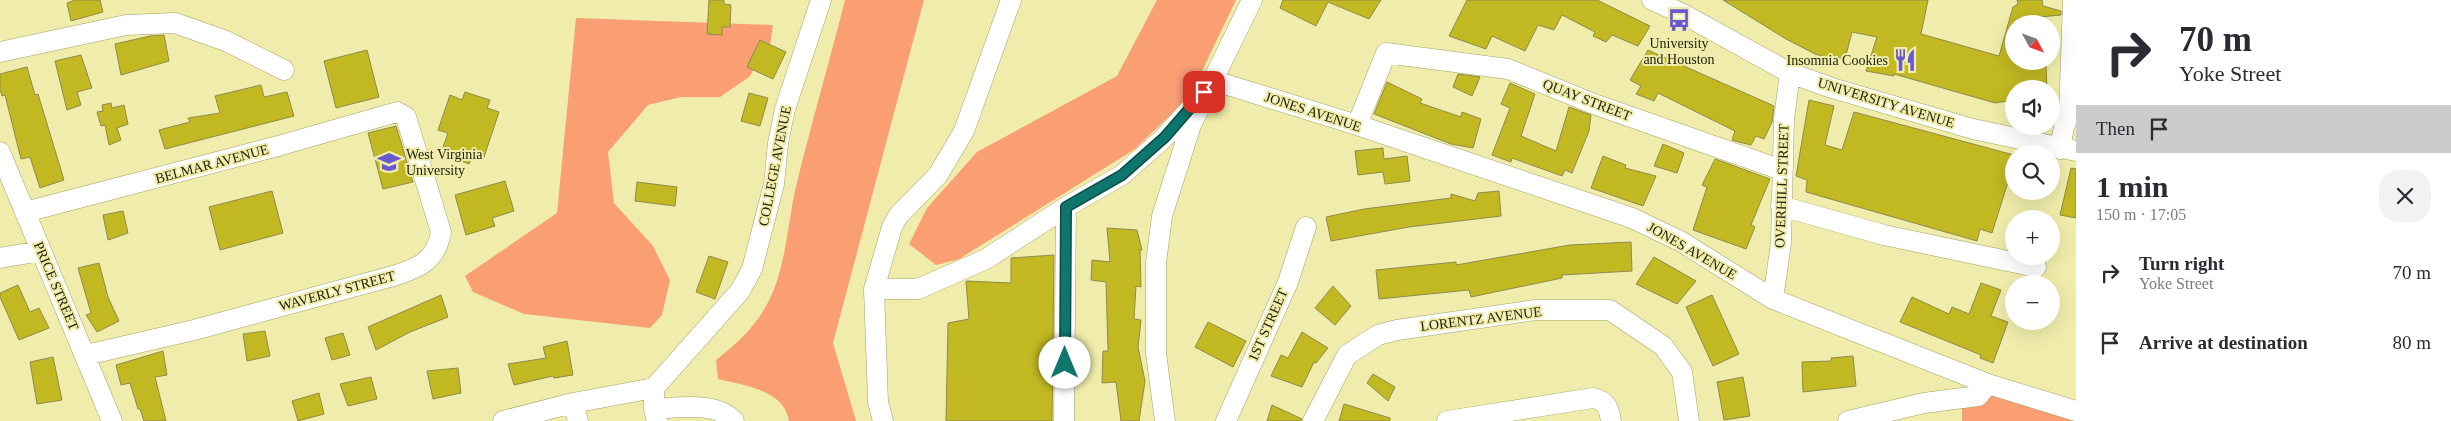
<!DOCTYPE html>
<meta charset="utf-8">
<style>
:root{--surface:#fff;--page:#f2f2f3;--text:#2b2b33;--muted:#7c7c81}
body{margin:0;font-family:"Times New Roman",serif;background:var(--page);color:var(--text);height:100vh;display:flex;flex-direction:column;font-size:19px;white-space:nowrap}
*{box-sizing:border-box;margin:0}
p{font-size:16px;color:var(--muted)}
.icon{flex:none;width:28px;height:28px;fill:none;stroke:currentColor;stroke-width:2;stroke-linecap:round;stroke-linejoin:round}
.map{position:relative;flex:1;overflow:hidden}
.details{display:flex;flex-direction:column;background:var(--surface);width:375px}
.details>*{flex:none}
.hud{background:#fff;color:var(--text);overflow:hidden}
.needle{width:32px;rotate:131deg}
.controls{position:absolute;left:2005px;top:15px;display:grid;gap:10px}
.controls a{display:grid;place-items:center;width:55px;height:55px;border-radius:50%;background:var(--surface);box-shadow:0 5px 20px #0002;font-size:25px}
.pin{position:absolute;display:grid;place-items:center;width:42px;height:42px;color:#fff;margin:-21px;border-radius:10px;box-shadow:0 2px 8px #0006}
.me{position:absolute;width:55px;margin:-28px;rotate:0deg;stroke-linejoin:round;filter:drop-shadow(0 0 4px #0008)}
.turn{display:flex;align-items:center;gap:18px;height:105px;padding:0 20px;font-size:22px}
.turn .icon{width:65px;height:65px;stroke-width:2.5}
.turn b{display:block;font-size:35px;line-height:42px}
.then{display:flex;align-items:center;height:48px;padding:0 20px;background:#0003;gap:10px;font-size:19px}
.round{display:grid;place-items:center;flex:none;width:52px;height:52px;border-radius:20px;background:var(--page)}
.overview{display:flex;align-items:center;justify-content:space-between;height:85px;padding:0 20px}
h1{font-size:30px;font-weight:700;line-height:38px}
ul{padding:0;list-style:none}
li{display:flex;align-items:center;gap:15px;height:70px;padding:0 20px}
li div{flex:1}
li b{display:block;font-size:19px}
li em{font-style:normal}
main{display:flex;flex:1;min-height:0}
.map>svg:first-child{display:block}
</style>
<main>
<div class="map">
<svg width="2076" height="421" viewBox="0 0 2076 421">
<rect width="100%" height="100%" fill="#f0edac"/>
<path fill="#fa9e74" d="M845 0H924L833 343 856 421H789C785 390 743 385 718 379L716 360C735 345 753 329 765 308 785 274 787 229 795 191 810 127 829 64 845 0Z
M1157 0H1236L1190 96 1135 149 959 259 936 265 909 244 927 208 977 152 1117 76Z
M576 18 773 25 770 45 749 77 720 97H681L648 105 608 152 614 203 653 246 670 280 662 315 650 328 524 314 473 292 465 276 557 213Z
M1990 390 2076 418V421H1962V405Z"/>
<path fill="#c1b822" stroke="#8e8a4d" d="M75 0H100L103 12 71 21 67 3Z
M709 0H724V4L731 5 730 27H722V35L707 34Z
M1283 0H1381L1369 19 1328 2 1316 26 1280 8Z
M1467 0H1597L1650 26 1638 46 1612 35 1606 42 1593 36 1595 32 1562 15 1554 30 1538 25 1525 51 1492 36 1486 49 1449 36Z
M1723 0H1928L1921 34 1999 56 2013 7 2018 4 2017 0H2042L2043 6 2061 11V15L2040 17V24H2014V61H2040V65H2046L2047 89H2014V100L1995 103 1894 74V76L1866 71 1877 37 1852 32 1845 59 1837 57 1835 60 1815 54 1786 39Z
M164 35 169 61 121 75 115 44 150 36Z
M760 40 786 52 773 79 747 67Z
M367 50 379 97 336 108 324 61Z
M1648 50 1774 106 1772 122 1764 139 1756 136 1751 145 1739 142 1732 140 1735 131 1658 93 1654 101 1636 94 1641 86 1630 80Z
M81 55 92 88 77 92 81 105 67 110 55 61Z
M27 67 35 95 38 94 64 180 40 188 30 157 21 159 5 95 2 96 0 89V74Z
M1458 74 1480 77 1472 96 1453 87Z
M1387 82 1422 99 1420 103 1461 117 1462 112 1481 119 1473 148 1451 144 1374 114Z
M1510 83 1535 94 1521 136 1556 151 1569 107 1591 115 1589 131 1572 173 1565 170 1562 176 1512 158 1511 162 1492 155 1510 108 1501 104Z
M261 85 264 97 287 92 294 116 165 149 159 130 190 122 188 118 220 113 215 96Z
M465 92 490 100 487 108 499 112 483 160 472 156 469 164 441 153 448 133 438 130 450 95 462 100Z
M749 93 768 98 760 126 741 121Z
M1809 100 1834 106 1825 145 1842 150 1854 112 2014 155V163L1992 233 1980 229 1977 241 1806 192 1807 180 1796 176Z
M111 103 112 108 124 105 128 124 117 128 121 140 109 145 105 125 101 126 97 112 103 111 102 105Z
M396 126 413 182 383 189 368 133Z
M1663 144 1684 153 1677 173 1654 166Z
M1383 148 1384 159 1407 156 1410 181 1385 184 1383 172 1358 175 1355 151Z
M1603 156 1626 165 1625 168 1656 176 1643 206 1591 188Z
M1715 159 1770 179 1751 225 1755 227 1746 249 1693 230 1707 187 1702 185Z
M2071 168 2076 169V218L2060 215Z
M505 181 514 211 492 218 495 226 466 235 455 195Z
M637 182 677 187 675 206 635 201Z
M272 191 283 233 220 250 209 207Z
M1499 191 1501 216 1409 227 1331 241 1326 217 1364 209 1451 198V194L1475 201 1478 193Z
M123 211 128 233 108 240 103 215Z
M1107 228 1137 230 1142 250H1140L1141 287 1136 286 1134 319 1141 320 1138 347 1145 381 1139 421H1121L1116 382 1102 383 1103 351H1108L1106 282 1091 280 1092 260 1110 262Z
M1631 242 1632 271 1562 275V278L1471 297 1469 290 1379 299 1376 270 1456 262V265L1570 245Z
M1054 255 1052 421H946L948 323 969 319 966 281 1011 283V258Z
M709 256 728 262 715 299 696 292Z
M1654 257 1696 281 1677 304 1636 284Z
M99 263 108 297 119 321 97 332 86 315 91 313 78 268Z
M1981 283 2001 290 1991 316 2008 322 1993 363 1980 358 1981 355 1900 322 1912 297 1949 314 1952 307 1969 314Z
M18 285 30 312 39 308 49 328 19 340 0 297V293Z
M1333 286 1351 306 1335 325 1315 308Z
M441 295 448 317 410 332 376 350 368 327Z
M1712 295 1739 354 1713 366 1686 307Z
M1208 322 1246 341 1233 367 1195 347Z
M265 331 270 356 247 361 243 334Z
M1302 332 1328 348 1316 363 1314 362 1302 387 1271 376 1281 355 1288 358Z
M343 333 350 355 332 360 325 338Z
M567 341 573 375 554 378 553 376 514 385 508 364 546 358 543 347Z
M163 351 167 375 155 377 166 421H144L140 409H138L130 383 121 385 116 365Z
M1853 356 1856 386 1803 392 1802 362 1831 361V358Z
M53 357 62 400 37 404 30 362Z
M458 368 461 393 433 399 427 371Z
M1373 374 1395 387 1388 401 1367 383Z
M371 377 377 399 348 406 340 384Z
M1743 377 1750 416 1724 420 1717 382Z
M319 393 324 414 298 421 292 401Z
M1344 404 1390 418V421H1339Z
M1272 405 1302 419 1301 421H1267Z"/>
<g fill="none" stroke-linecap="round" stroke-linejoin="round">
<defs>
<path id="minor" d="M1652 0 1683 14 1790 73 1832 88 1973 129 2076 151
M0 52 126 25 175 23 226 41 284 70
M1357 125 1386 53 1508 69 1594 104 1782 170
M2060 149 2064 127 2069 115 2073 0
M0 152 112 421
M1781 206 1884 235 2036 267
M25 212 278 146 397 112 406 117 441 232C436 261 419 268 393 276L194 330 86 355
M0 258 41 251
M874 289H918L986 259 1066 207 1122 175 1165 137 1215 81 1357 125 1632 218 1680 241 1773 299 1988 384 2076 411
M1773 299 1781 243 1784 119 1790 73
M573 403 578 421
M654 409C678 408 716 401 734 421
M503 421 573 403 654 388
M657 421 654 409V388L740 291 752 269 774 184 778 143 785 109 821 0
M883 421 878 402 874 289 892 227 898 216 938 175 964 131 1011 0
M1064 421 1066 207
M1165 421 1156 353V263L1162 216 1191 125 1252 0
M1226 421 1288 282 1306 227
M1313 421 1347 355 1378 335 1397 330 1535 310H1610L1663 346 1682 372 1689 421
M1447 421 1593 398C1607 401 1609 408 1611 421
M1848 421 1924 403 1978 396 1988 384"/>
</defs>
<use href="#minor" stroke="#a5a163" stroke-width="21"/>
<use href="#minor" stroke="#fff" stroke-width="20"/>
</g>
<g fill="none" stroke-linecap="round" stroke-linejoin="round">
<defs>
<path id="route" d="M1065 363 1066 207 1122 175 1165 137 1204 92"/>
</defs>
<use href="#route" stroke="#0a4d48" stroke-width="12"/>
<use href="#route" stroke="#0f766e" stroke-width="9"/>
</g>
<defs>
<symbol id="bus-bare" viewBox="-9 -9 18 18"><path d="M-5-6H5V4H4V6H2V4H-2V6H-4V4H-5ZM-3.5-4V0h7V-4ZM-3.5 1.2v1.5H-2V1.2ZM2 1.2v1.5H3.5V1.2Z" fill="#6a58d1" stroke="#f0edac" stroke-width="2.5" paint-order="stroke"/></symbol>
<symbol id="restaurant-bare" viewBox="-9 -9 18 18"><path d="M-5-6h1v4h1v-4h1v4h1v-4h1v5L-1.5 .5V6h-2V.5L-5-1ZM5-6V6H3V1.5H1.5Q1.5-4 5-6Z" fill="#6a58d1" stroke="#f0edac" stroke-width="2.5" paint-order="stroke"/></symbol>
<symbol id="university-bare" viewBox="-9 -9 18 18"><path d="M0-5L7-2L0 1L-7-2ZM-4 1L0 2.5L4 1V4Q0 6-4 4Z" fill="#6a58d1" stroke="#f0edac" stroke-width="2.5" paint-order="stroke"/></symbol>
</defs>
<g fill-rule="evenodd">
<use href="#bus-bare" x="1663" y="4" width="32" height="32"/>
<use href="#restaurant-bare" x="1889" y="44" width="32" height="32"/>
<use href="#university-bare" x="373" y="146" width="32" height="32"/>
</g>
<g text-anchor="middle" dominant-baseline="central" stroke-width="4" stroke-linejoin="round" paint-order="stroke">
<g font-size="14" fill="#252309" stroke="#f0edac">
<text x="1679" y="43">University<tspan x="1679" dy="16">and Houston</tspan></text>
<text x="1888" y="60" text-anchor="end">Insomnia Cookies</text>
<text x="406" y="154" text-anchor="start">West Virginia<tspan x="406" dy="16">University</tspan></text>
</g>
<g font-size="14" fill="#252309" stroke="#f0edac">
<text transform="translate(1587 100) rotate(21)">QUAY STREET</text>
<text transform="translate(1886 103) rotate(17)">UNIVERSITY AVENUE</text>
<text transform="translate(1313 112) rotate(18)">JONES AVENUE</text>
<text transform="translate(212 164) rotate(-15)">BELMAR AVENUE</text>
<text transform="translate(775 166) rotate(-79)">COLLEGE AVENUE</text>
<text transform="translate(1782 186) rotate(-88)">OVERHILL STREET</text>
<text transform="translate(1692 251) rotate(30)">JONES AVENUE</text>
<text transform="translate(56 286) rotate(67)">PRICE STREET</text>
<text transform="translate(337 291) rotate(-15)">WAVERLY STREET</text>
<text transform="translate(1481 319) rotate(-7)">LORENTZ AVENUE</text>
<text transform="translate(1268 325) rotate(-66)">1ST STREET</text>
</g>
</g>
</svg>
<div class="controls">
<a><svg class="needle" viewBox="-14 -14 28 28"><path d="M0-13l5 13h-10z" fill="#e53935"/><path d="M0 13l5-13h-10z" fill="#7c7c81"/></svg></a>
<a><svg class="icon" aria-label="sound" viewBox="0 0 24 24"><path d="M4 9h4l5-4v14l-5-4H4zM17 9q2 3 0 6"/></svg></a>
<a><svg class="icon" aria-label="search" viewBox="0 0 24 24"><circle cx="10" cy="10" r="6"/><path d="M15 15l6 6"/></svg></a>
<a>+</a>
<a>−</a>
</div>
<div class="pin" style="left:1204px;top:92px;background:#d93025"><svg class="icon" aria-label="arrive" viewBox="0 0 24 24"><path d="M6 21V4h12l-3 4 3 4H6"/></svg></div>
<svg class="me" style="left:1065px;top:363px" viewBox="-20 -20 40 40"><circle r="19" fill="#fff"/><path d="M0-13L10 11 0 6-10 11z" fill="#0f766e"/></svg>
</div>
<section class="details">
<div class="hud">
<div class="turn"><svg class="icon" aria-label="right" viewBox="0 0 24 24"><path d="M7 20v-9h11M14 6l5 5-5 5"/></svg><div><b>70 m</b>Yoke Street</div></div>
<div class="then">Then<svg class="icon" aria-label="arrive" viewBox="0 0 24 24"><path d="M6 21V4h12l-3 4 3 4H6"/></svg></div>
</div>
<div class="overview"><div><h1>1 min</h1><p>150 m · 17:05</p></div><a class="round"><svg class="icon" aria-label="close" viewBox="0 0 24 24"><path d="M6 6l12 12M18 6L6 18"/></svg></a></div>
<ul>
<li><svg class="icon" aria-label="right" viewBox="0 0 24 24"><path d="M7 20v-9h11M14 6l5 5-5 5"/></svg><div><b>Turn right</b><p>Yoke Street</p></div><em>70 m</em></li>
<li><svg class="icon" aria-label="arrive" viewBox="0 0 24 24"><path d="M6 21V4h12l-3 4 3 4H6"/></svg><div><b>Arrive at destination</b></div><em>80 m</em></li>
</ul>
</section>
</main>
